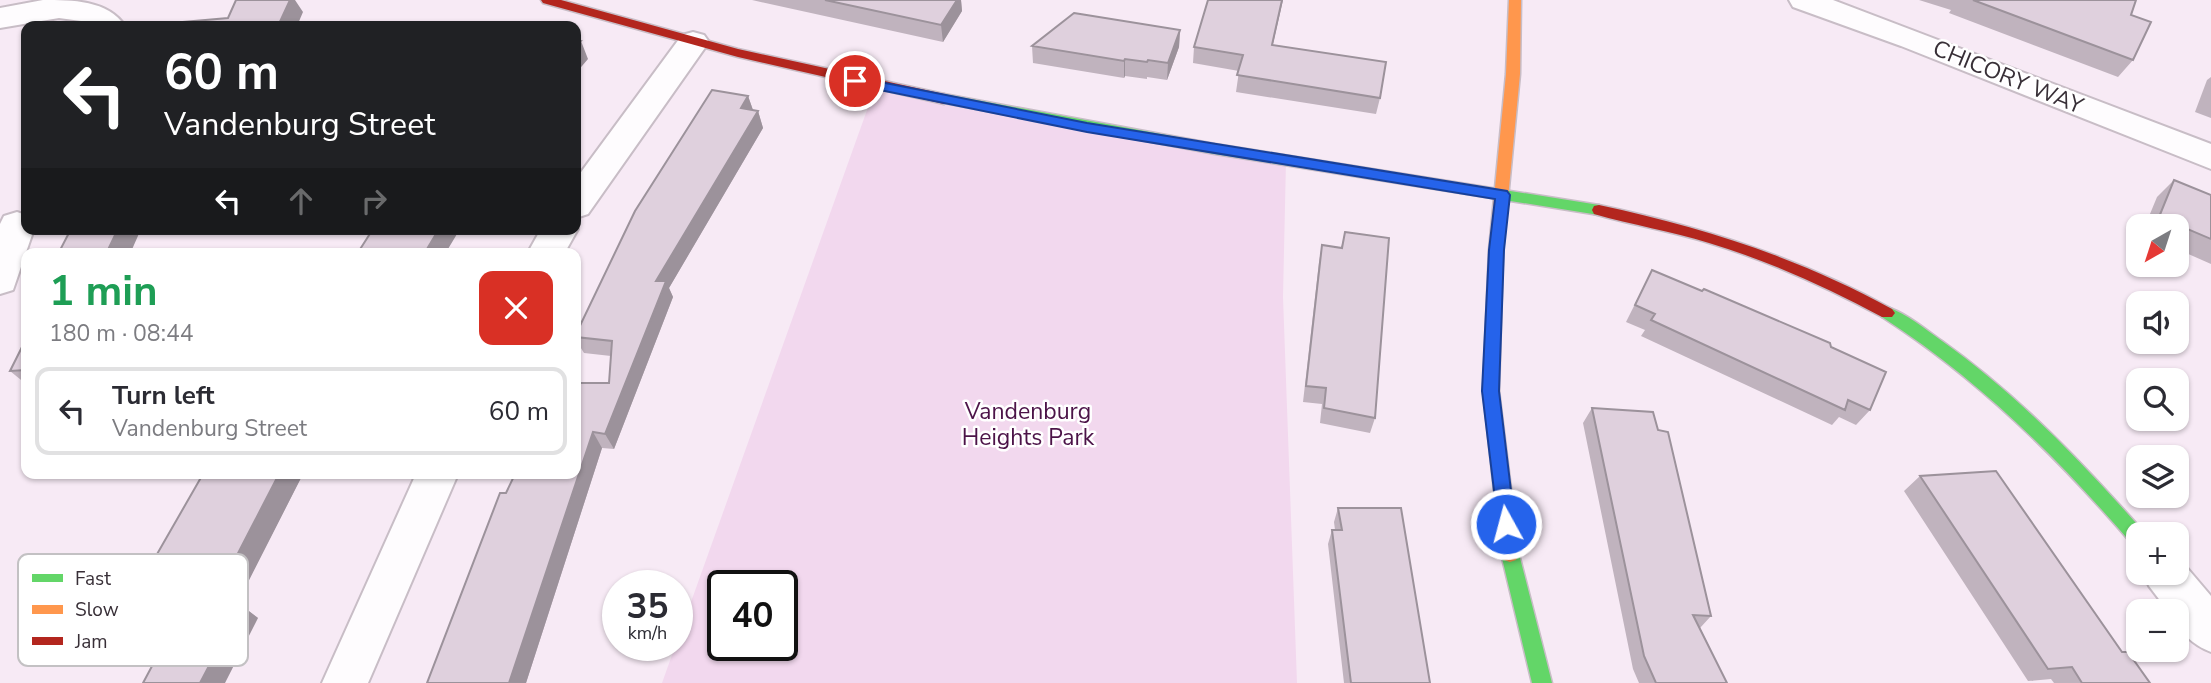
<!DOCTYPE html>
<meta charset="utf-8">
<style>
:root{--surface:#fff;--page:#f2f2f3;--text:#2b2b33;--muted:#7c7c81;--line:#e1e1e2}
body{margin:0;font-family:"Nunito Sans",sans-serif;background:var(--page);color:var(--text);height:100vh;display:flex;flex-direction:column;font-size:26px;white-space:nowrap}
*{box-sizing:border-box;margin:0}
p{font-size:23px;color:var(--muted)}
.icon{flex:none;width:38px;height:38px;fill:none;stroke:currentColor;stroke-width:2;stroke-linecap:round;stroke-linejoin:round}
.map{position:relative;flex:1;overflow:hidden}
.sheet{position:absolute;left:21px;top:248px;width:560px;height:231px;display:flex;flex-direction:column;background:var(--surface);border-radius:14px;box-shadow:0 2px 5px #0004}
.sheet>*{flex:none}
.hud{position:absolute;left:21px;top:21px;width:560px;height:214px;border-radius:14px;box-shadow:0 2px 5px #0004;background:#202124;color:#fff;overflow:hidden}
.needle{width:46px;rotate:219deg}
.controls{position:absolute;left:2126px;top:214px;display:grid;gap:14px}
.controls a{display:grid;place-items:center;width:63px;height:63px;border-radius:14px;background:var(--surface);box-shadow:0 2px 5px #0004;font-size:35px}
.speed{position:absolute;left:602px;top:570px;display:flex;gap:14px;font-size:35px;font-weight:700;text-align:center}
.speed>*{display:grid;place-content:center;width:91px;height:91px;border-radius:50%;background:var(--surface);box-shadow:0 2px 5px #0004;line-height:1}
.speed small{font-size:18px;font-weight:400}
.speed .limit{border:4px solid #111;border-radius:10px;background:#fff;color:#111}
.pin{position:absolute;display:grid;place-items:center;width:60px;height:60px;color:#fff;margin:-30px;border:4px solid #fff;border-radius:50%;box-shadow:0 2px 7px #0007}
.me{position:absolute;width:77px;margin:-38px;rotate:353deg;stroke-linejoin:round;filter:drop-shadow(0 0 5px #0008)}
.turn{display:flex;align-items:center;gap:24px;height:147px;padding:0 28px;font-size:32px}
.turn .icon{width:91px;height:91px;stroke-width:2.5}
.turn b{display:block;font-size:49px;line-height:60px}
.lanes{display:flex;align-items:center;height:66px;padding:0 28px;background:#0003;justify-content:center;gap:35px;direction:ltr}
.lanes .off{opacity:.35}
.round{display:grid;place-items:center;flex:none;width:74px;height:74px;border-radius:14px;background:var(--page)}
.headline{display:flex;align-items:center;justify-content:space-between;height:119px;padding:0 28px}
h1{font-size:42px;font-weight:700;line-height:52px;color:#1e9e55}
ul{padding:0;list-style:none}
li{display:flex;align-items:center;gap:21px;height:88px;margin:0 14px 10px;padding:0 14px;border:4px solid var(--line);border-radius:14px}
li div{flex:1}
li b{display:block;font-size:26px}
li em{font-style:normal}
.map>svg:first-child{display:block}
</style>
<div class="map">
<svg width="2211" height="683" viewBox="0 0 2211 683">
<rect width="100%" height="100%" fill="#f7eaf5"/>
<path fill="#f2d8ee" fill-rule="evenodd" d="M876 85 1286 161 1283 297 1297 683H662ZM723 586H782V646H723Z"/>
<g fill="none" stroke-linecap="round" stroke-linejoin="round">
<defs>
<path id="street" d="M43 0C72 0 108 0 125 26H92L81 21 59 18 0 28V8Z
M1789 0H1833L2211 144V169L1901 46 1793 7Z
M693 32 704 35 709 42 588 214 576 218V179L682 35Z
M17 212 26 215V229H34L13 290 0 294V224L4 216Z
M576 225 578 229 564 254H527L541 229H576Z
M416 474H458L368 683H322Z
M2177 556 2211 596V652C2193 645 2177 632 2177 611H2168L2149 586 2143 572H2177Z"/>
<path id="fast" d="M944 94 1215 144 1599 205 1606 210 1599 215 1215 154 939 102 937 99Z
M1887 307C1906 313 1925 329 1942 341 2018 395 2082 462 2144 532L2138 534V546L2132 544C2057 457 1978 379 1882 317L1879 313 1882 309Z
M1510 546 1516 548 1519 554 1552 683H1532L1501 554 1504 548Z"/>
<path id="slow" d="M1509 0H1521L1520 74 1503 250 1499 391 1519 554 1516 560 1510 562 1504 560 1501 554 1483 391 1489 250 1506 74Z"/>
<path id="jam" d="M541 0H561L738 49 944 94 951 99 944 104 738 57 543 3Z
M1599 205C1702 227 1800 258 1892 309L1895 313 1892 317H1882C1826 287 1769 261 1709 243 1671 231 1632 225 1594 214L1592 210 1594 206Z"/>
</defs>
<use href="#street" stroke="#c8bdc6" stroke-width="4"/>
<use href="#fast" stroke="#c8bdc6" stroke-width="3"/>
<use href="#slow" stroke="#c8bdc6" stroke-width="3"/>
<use href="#jam" stroke="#c8bdc6" stroke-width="3"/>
<use href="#street" fill="#fefcfe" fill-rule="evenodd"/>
<use href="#fast" fill="#63d668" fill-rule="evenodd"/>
<use href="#slow" fill="#ff974d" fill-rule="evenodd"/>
<use href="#jam" fill="#b3261e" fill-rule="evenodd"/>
</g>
<path fill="#c0b3be" d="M752 0H961L962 11 943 42Z
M1919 0H2136L2131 15 2133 60 2118 77 1949 13 1951 10Z
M1180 30 1179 47 1167 80 1147 77V79L1125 76 1124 78 1033 63 1032 46Z
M1273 45 1380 98 1376 114 1236 92 1239 71 1193 63 1194 47Z
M2211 77V118L2195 112 2207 80Z
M748 96 753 110 758 111 763 128 669 288 673 297 614 449 602 448 526 683H427L506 493 609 383 611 356 584 353 576 340V334Z
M2174 180 2211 195V264L2177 249V226H2145L2157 197Z
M1345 232 1375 418 1370 433 1320 423 1322 404 1303 402 1319 262 1322 245 1341 248Z
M1652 270 1831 347 1870 410 1856 425 1839 417 1832 425 1641 336 1645 330 1626 322Z
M26 339V384L10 371Z
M1592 408 1711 616 1700 628 1727 683H1639L1633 669 1583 423Z
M203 474H303L236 604 241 605 258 618 165 642 160 638 178 603 157 602 137 589Z
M1920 476 2150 683H2054L2051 679 2028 681 1904 491Z
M1338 508 1430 683H1344L1328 544 1332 530H1335L1334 522Z"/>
<path fill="#9c929b" d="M290 0H295L303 12 297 26H278Z
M957 0H961L962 11 943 42 941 25Z
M1282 0H1283L1269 61 1272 45Z
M1180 30 1179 47 1167 80 1168 63Z
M581 41 588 59 576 73V47Z
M1125 59V76L1124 78V61Z
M748 96 754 113 741 108Z
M758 111 763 128 669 288 673 297 614 449 605 434 656 281Z
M118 229H141L130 254H106Z
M439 229H460L445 254H424Z
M593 432 602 448 526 683H509Z
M279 474H303L236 606 218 592Z
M241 605 258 618 225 683H200Z"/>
<path fill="#dfd0dd" stroke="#9c929b" stroke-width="2" d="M236 0H290L278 26H181L183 22 228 18Z
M825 0H957L941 25Z
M1208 0H1282L1272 45 1386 62 1380 98 1237 75 1243 55 1194 47Z
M1973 0H2136L2131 15 2151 22 2133 60Z
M1074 13 1180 30 1168 63 1148 60 1147 62 1125 59 1124 61 1032 46Z
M576 40 581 41 576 47Z
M712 90 748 96 741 108 758 111 656 281H666L605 434 593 432 509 683H427L500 493H506L515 474H576V383H609L612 341 576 337V334L635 211Z
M2174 180 2211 195V239L2159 217Z
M71 229H118L106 254H58Z
M373 229H439L424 254H357Z
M1345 232 1389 238 1375 418 1324 408 1326 388 1306 386 1322 245 1342 248Z
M1652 270 1702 291 1704 289 1830 343 1831 347 1886 372 1870 410 1848 400 1845 410 1651 320 1655 314 1635 305Z
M26 339V370L10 371Z
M1592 408 1653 412 1658 430 1668 432 1711 616 1693 615 1727 683H1656L1644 656Z
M1996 471 2122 652H2128L2150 683H2082L2072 667 2048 669 1920 476Z
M203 474H279L218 592 137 589Z
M1338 508H1401L1430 683H1351L1332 530H1342Z
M179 602 241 605 200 683H143L167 638H160Z"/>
<path fill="#2563eb" stroke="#184099" stroke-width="2" d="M855 77 1087 123 1507 191 1510 195 1504 250 1499 391 1515 524 1513 530 1506 532 1500 530 1498 524 1482 391 1489 250 1495 199 1087 132 850 84V78Z"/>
<g text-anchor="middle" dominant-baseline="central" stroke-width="5" stroke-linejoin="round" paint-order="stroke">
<g font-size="23" fill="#382f37" stroke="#fff">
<text transform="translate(2008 77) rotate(22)">CHICORY WAY</text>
</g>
<g font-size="23" fill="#4c1348" stroke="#fff">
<text x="1028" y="411">Vandenburg<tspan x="1028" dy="26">Heights Park</tspan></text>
</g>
</g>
<rect x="18" y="554" width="230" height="112" rx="10" fill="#fff" stroke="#c3c1c3" stroke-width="2"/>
<rect x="32" y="574" width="31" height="8" fill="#63d668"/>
<rect x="32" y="605" width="31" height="9" fill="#ff974d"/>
<rect x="32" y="637" width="31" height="8" fill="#b3261e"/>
<g font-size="19" fill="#382f37">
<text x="75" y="585">Fast</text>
<text x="75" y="616">Slow</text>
<text x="75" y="648">Jam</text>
</g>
</svg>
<div class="controls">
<a><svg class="needle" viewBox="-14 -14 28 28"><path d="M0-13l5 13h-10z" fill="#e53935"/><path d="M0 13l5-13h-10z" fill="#7c7c81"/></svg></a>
<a><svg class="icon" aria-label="sound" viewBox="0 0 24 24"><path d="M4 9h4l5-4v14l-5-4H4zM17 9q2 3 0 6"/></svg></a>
<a><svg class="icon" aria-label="search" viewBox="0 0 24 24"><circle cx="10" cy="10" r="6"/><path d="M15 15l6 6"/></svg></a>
<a><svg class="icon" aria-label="layers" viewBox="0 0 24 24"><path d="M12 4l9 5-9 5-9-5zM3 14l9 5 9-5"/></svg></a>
<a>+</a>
<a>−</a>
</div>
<div class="speed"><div>35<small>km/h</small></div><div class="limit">40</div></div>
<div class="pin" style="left:855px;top:81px;background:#d93025"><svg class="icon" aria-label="arrive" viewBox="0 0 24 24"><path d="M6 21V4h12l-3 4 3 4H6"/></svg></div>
<svg class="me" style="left:1506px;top:524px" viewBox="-20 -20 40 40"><circle r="17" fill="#2563eb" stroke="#fff" stroke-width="3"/><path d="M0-11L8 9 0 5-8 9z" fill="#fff"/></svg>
<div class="hud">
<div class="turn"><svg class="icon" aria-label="left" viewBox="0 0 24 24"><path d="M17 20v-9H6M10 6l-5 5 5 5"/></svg><div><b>60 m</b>Vandenburg Street</div></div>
<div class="lanes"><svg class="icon" aria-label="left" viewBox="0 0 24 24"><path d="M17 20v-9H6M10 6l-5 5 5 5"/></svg><svg class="icon off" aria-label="ahead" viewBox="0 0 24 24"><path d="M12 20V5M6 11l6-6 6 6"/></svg><svg class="icon off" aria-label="right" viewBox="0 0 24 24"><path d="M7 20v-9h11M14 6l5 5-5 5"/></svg></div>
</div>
<section class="sheet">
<div class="headline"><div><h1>1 min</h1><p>180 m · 08:44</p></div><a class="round" style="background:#d93025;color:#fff"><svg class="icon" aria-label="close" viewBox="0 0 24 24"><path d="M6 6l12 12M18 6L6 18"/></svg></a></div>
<ul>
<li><svg class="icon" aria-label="left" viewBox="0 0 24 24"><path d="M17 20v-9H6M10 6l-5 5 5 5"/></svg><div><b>Turn left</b><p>Vandenburg Street</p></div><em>60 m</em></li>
</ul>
</section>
</div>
